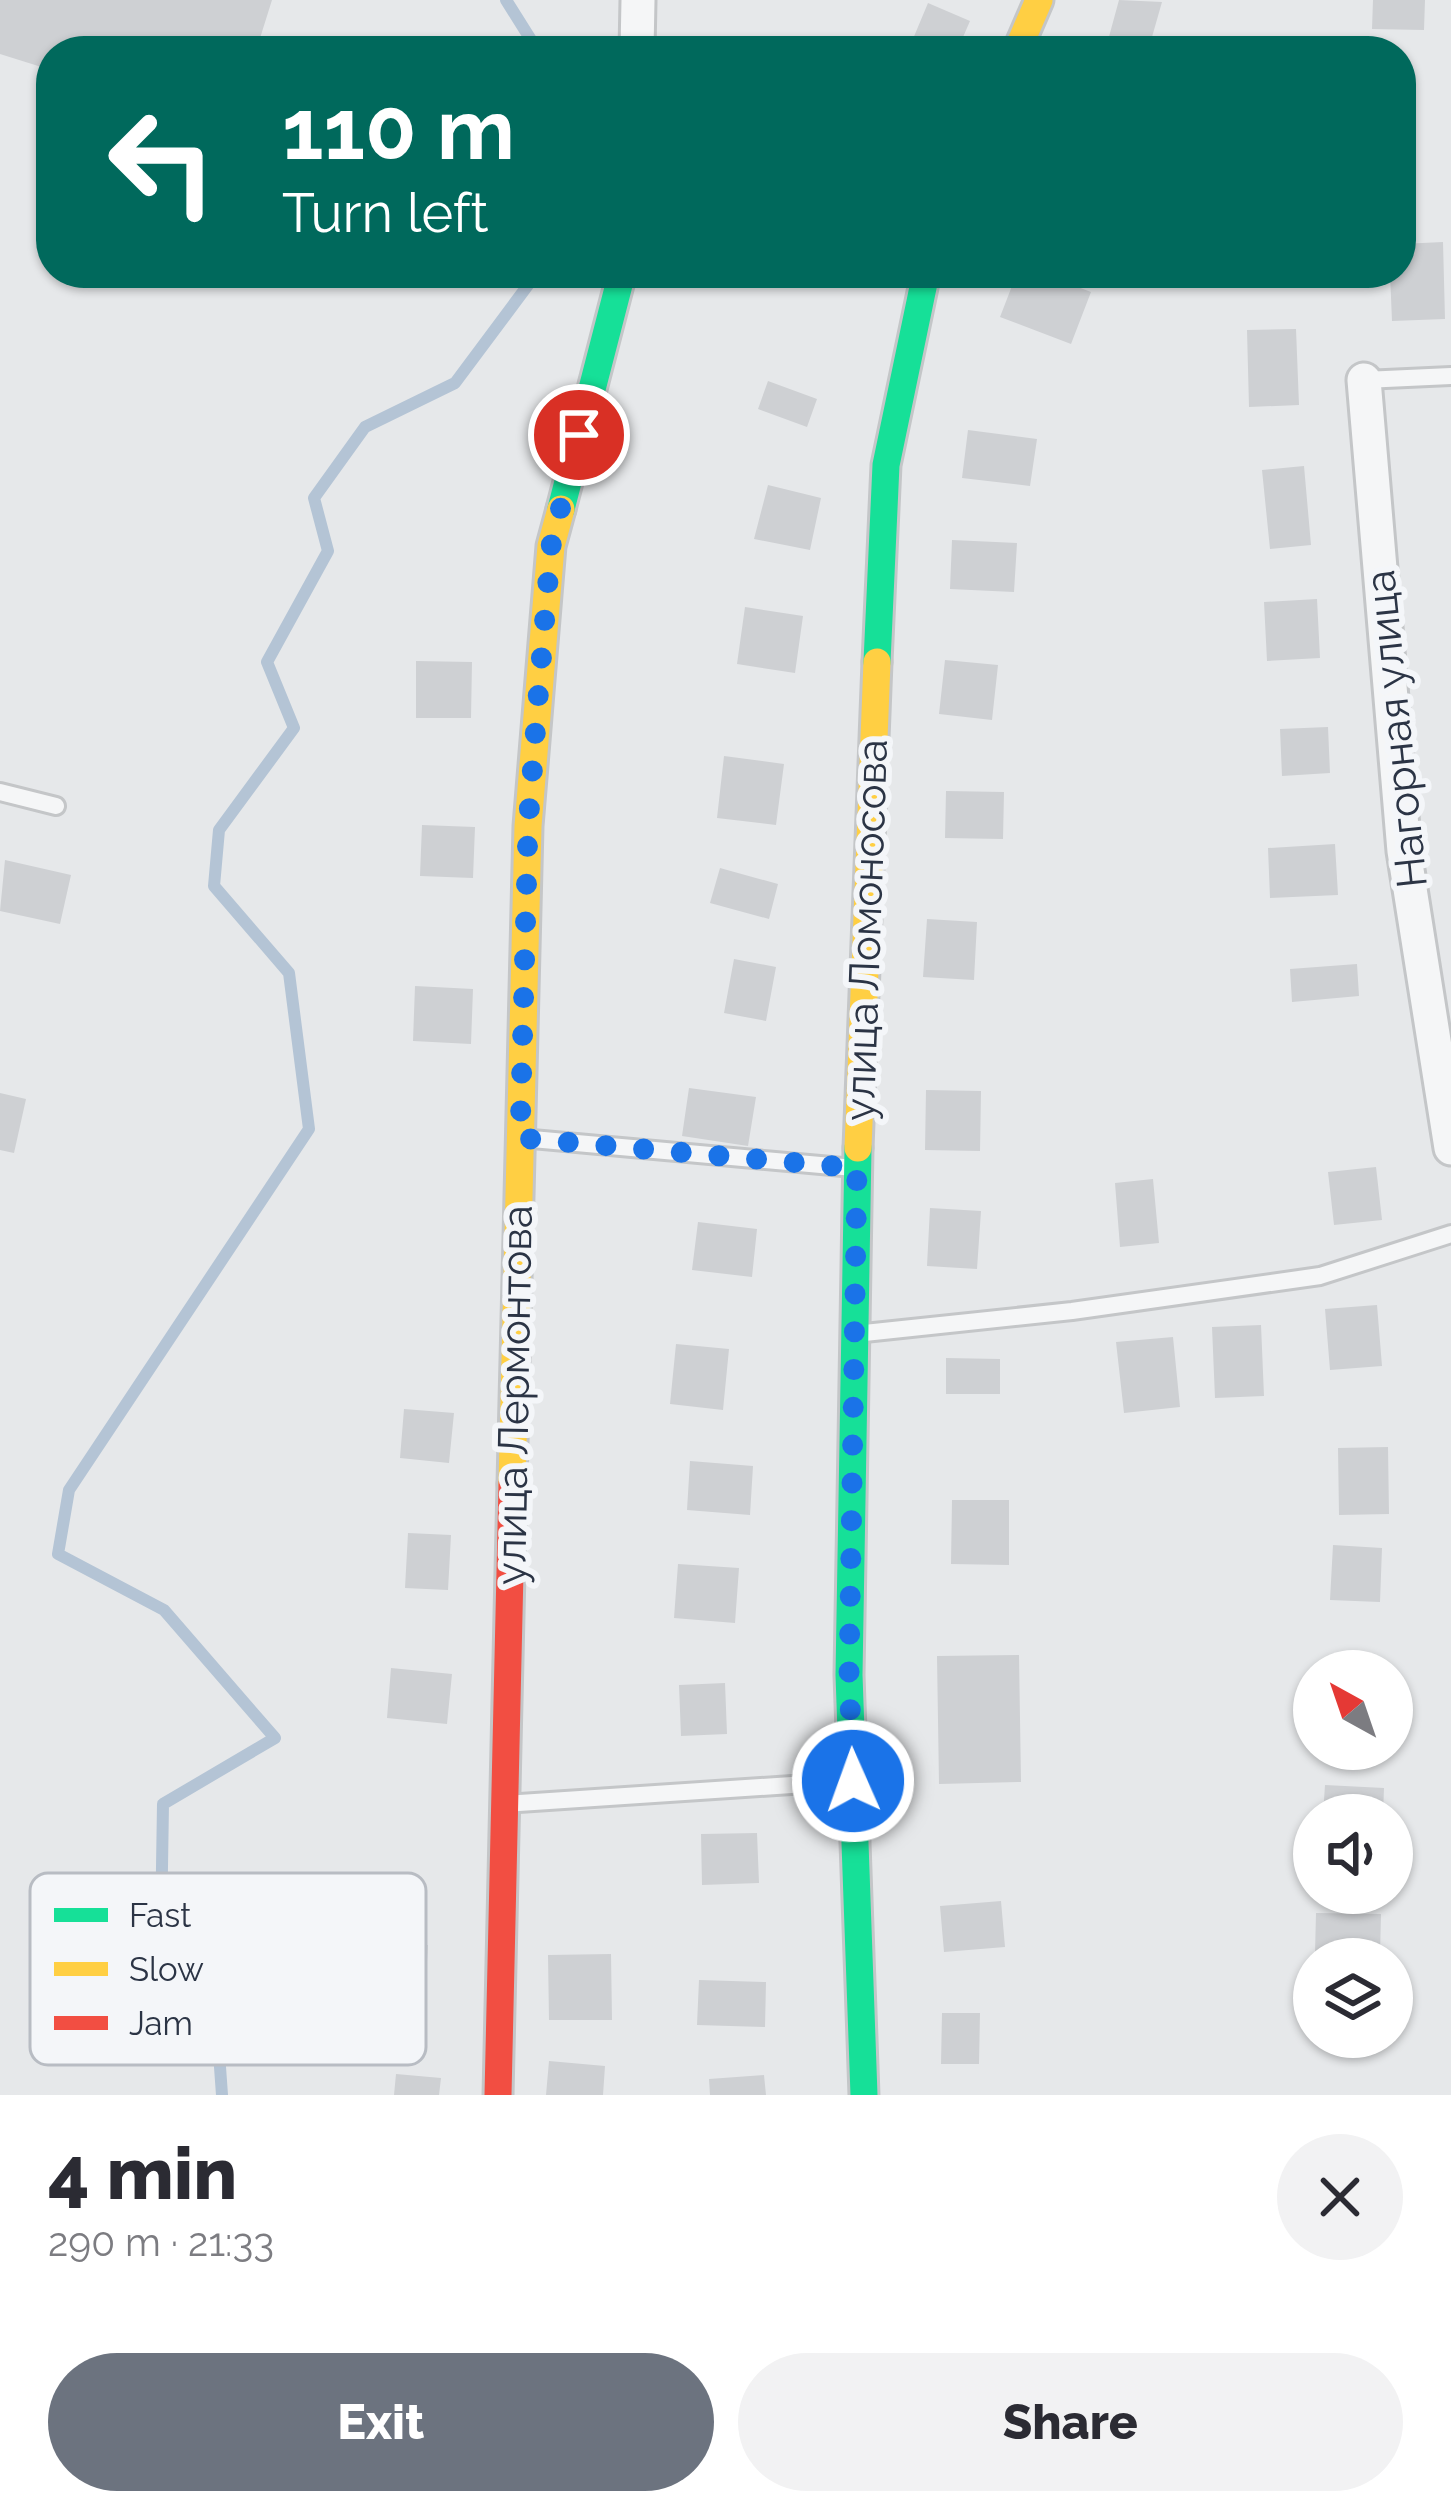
<!DOCTYPE html>
<meta charset="utf-8">
<style>
:root{--surface:#fff;--page:#f2f2f3;--text:#2b2b33;--muted:#7c7c81;--accent:#6c737f}
body{margin:0;font-family:Raleway,sans-serif;background:var(--page);color:var(--text);height:100vh;display:flex;flex-direction:column;font-size:45px;white-space:nowrap}
*{box-sizing:border-box;margin:0}
p{font-size:39px;color:var(--muted)}
.icon{flex:none;width:66px;height:66px;fill:none;stroke:currentColor;stroke-width:2;stroke-linecap:round;stroke-linejoin:round}
.map{position:relative;height:2095px;overflow:hidden}
.side{display:flex;flex-direction:column;background:var(--surface);flex:1}
.side>*{flex:none}
.banner{position:absolute;left:36px;top:36px;width:1380px;height:252px;border-radius:48px;box-shadow:0 3px 9px #0004;background:#00695c;color:#fff;overflow:hidden}
.needle{width:78px;rotate:320deg}
.controls{position:absolute;left:1293px;top:1650px;display:grid;gap:24px}
.controls a{display:grid;place-items:center;width:120px;height:120px;border-radius:50%;background:var(--surface);box-shadow:0 3px 9px #0004;font-size:60px}
.pin{position:absolute;display:grid;place-items:center;width:102px;height:102px;color:#fff;margin:-51px;border:6px solid #fff;border-radius:50%;box-shadow:0 3px 12px #0007}
.me{position:absolute;width:132px;margin:-66px;rotate:358deg;stroke-linejoin:round;filter:drop-shadow(0 0 9px #0008)}
.turn{display:flex;align-items:center;gap:42px;height:252px;padding:0 48px;font-size:54px}
.turn .icon{width:156px;height:156px;stroke-width:2.5}
.turn b{display:block;font-size:84px;line-height:102px}
.round{display:grid;place-items:center;flex:none;width:126px;height:126px;border-radius:63px;background:var(--page)}
.head{display:flex;align-items:center;justify-content:space-between;height:204px;padding:0 48px}
h1{font-size:72px;font-weight:800;line-height:90px}
.cta{display:flex;gap:24px;margin-top:auto;padding:24px 48px}
.cta a{flex:1;height:138px;border-radius:72px;background:var(--accent);color:#fff;font-size:48px;font-weight:800;line-height:138px;text-align:center}
.cta a+a{background:var(--page);color:var(--text)}
.map>svg:first-child{display:block}
</style>
<div class="map">
<svg width="1451" height="2095" viewBox="0 0 1451 2095">
<rect width="100%" height="100%" fill="#e6e8ea"/>
<g fill="none" stroke-linecap="round" stroke-linejoin="round">
<path stroke="#b4c4d5" stroke-width="12" d="M506 0 538 51
M222 2095 215 1997 160 1992 163 1804 275 1738 164 1610 58 1554 69 1490 309 1129 289 973 214 886 219 830 294 728 267 662 328 551 314 498 365 427 455 383 537 273"/>
</g>
<path fill="#ced0d3" d="M0 0H272L256 51H51V70L0 54Z
M1119 0 1162 2 1148 51 1107 44Z
M1373 0H1425L1424 30 1372 29Z
M928 3 970 21 957 51H921L910 46Z
M1443 242 1445 319 1392 321 1390 273H1401V244Z
M1017 273H1041L1091 292 1071 344 1000 317Z
M1296 329 1299 405 1249 407 1247 330Z
M768 381 817 399 807 427 758 409Z
M968 430 1037 439 1030 486 962 478Z
M1304 466 1311 545 1270 549 1262 470Z
M768 485 821 498 810 550 754 539Z
M952 540 1017 543 1014 592 950 589Z
M1317 599 1320 658 1267 661 1264 602Z
M745 607 803 616 795 673 737 664Z
M945 660 998 665 992 720 939 714Z
M416 661 472 662 471 718H416Z
M1328 727 1330 773 1282 776 1280 729Z
M724 756 784 764 776 825 717 818Z
M946 791 1004 792 1003 839 945 838Z
M422 825 475 827 473 878 420 876Z
M1335 844 1338 895 1270 898 1268 848Z
M5 860 71 875 60 924 0 911Z
M720 868 778 884 769 919 710 903Z
M927 919 977 922 974 980 923 977Z
M734 959 776 967 766 1021 724 1013Z
M1357 964 1359 996 1292 1002 1290 969Z
M415 986 473 989 471 1044 413 1041Z
M689 1088 756 1097 748 1146 682 1136Z
M926 1090 981 1091 980 1151 925 1150Z
M0 1093 26 1099 14 1153 0 1150Z
M1376 1167 1382 1220 1334 1225 1328 1172Z
M1153 1179 1159 1243 1120 1247 1115 1183Z
M930 1208 981 1211 977 1269 927 1266Z
M698 1222 757 1229 752 1277 692 1270Z
M1377 1305 1382 1366 1330 1370 1325 1309Z
M1261 1325 1264 1396 1215 1398 1212 1327Z
M1173 1337 1180 1407 1124 1413 1116 1342Z
M676 1344 729 1349 723 1410 670 1404Z
M946 1358 1000 1359V1394H946Z
M404 1409 454 1413 449 1463 400 1458Z
M1388 1447 1389 1514 1339 1515 1338 1448Z
M690 1461 753 1466 750 1515 687 1510Z
M952 1500H1009V1565L951 1564Z
M408 1533 451 1535 448 1590 405 1588Z
M1333 1545 1382 1548 1380 1602 1330 1600Z
M678 1564 739 1568 735 1623 674 1618Z
M1019 1655 1021 1782 939 1784 937 1656Z
M391 1668 452 1674 447 1724 387 1718Z
M725 1683 727 1734 681 1736 679 1685Z
M1325 1785 1384 1788 1383 1815H1323Z
M757 1833 759 1883 702 1885 701 1834Z
M1001 1901 1005 1947 944 1952 940 1906Z
M1316 1913 1381 1914 1380 1955 1315 1953Z
M356 1941 428 1945 425 1993 354 1990Z
M611 1954 612 2020H549L548 1955Z
M699 1980 766 1982 765 2027 697 2025Z
M942 2013H980L979 2064H941Z
M1343 2037H1371V2044L1343 2043Z
M549 2061 605 2066 603 2095H546Z
M396 2074 441 2078 439 2095H394Z
M764 2075 766 2095H710L709 2079Z"/>
<g fill="none" stroke-linecap="round" stroke-linejoin="round">
<defs>
<path id="lane" d="M1364 380 1451 376
M0 792 56 806
M521 1138 854 1168
M855 1334 1072 1311 1320 1276 1451 1234
M505 1804 851 1781"/>
<path id="street" d="M637 51 638 0
M1364 380 1404 851 1451 1148"/>
<path id="fast" d="M561 509 622 273
M877 662 886 465 926 273
M858 1148 849 1675 864 2095"/>
<path id="slow" d="M1017 51 1039 0
M858 1148 877 662
M512 1484 528 826 551 546 561 509"/>
<path id="jam" d="M498 2095 512 1484"/>
</defs>
<use href="#lane" stroke="#c4c6c8" stroke-width="22"/>
<use href="#street" stroke="#c4c6c8" stroke-width="39"/>
<use href="#fast" stroke="#c4c6c8" stroke-width="33"/>
<use href="#slow" stroke="#c4c6c8" stroke-width="33"/>
<use href="#jam" stroke="#c4c6c8" stroke-width="33"/>
<use href="#lane" stroke="#f5f6f7" stroke-width="16"/>
<use href="#street" stroke="#f5f6f7" stroke-width="33"/>
<use href="#fast" stroke="#16e098" stroke-width="27"/>
<use href="#slow" stroke="#ffcf43" stroke-width="27"/>
<use href="#jam" stroke="#f24e42" stroke-width="27"/>
</g>
<g fill="none" stroke-linecap="round" stroke-linejoin="round">
<path stroke="#1a73e8" stroke-width="21" stroke-dasharray="0 37.8" d="M579 435 551 546 539 686 528 826 520 1138 857 1168 849 1675 853 1781"/>
</g>
<g text-anchor="middle" dominant-baseline="central" stroke-width="12" stroke-linejoin="round" paint-order="stroke">
<g font-size="42" fill="#2b3445" stroke="#f4f6f9">
<text transform="translate(1396 729) rotate(-96)">Нагорная улица</text>
<text transform="translate(866 930) rotate(-88)">улица Ломоносова</text>
<text transform="translate(514 1395) rotate(-89)">улица Лермонтова</text>
</g>
</g>
<rect x="30" y="1873" width="396" height="192" rx="18" fill="#f4f6f9" stroke="#b8bcc3" stroke-width="3"/>
<rect x="54" y="1908" width="54" height="14" fill="#16e098"/>
<rect x="54" y="1962" width="54" height="14" fill="#ffcf43"/>
<rect x="54" y="2016" width="54" height="14" fill="#f24e42"/>
<g font-size="33" fill="#2b3445">
<text x="129" y="1927">Fast</text>
<text x="129" y="1981">Slow</text>
<text x="129" y="2035">Jam</text>
</g>
</svg>
<div class="controls">
<a><svg class="needle" viewBox="-14 -14 28 28"><path d="M0-13l5 13h-10z" fill="#e53935"/><path d="M0 13l5-13h-10z" fill="#7c7c81"/></svg></a>
<a><svg class="icon" aria-label="sound" viewBox="0 0 24 24"><path d="M4 9h4l5-4v14l-5-4H4zM17 9q2 3 0 6"/></svg></a>
<a><svg class="icon" aria-label="layers" viewBox="0 0 24 24"><path d="M12 4l9 5-9 5-9-5zM3 14l9 5 9-5"/></svg></a>
</div>
<div class="pin" style="left:579px;top:435px;background:#d93025"><svg class="icon" aria-label="arrive" viewBox="0 0 24 24"><path d="M6 21V4h12l-3 4 3 4H6"/></svg></div>
<svg class="me" style="left:853px;top:1781px" viewBox="-20 -20 40 40"><circle r="17" fill="#1a73e8" stroke="#fff" stroke-width="3"/><path d="M0-11L8 9 0 5-8 9z" fill="#fff"/></svg>
<div class="banner">
<div class="turn"><svg class="icon" aria-label="left" viewBox="0 0 24 24"><path d="M17 20v-9H6M10 6l-5 5 5 5"/></svg><div><b>110 m</b>Turn left</div></div>
</div>
</div>
<section class="side">
<div class="head"><div><h1>4 min</h1><p>290 m · 21:33</p></div><a class="round"><svg class="icon" aria-label="close" viewBox="0 0 24 24"><path d="M6 6l12 12M18 6L6 18"/></svg></a></div>
<div class="cta"><a>Exit</a><a>Share</a></div>
</section>
